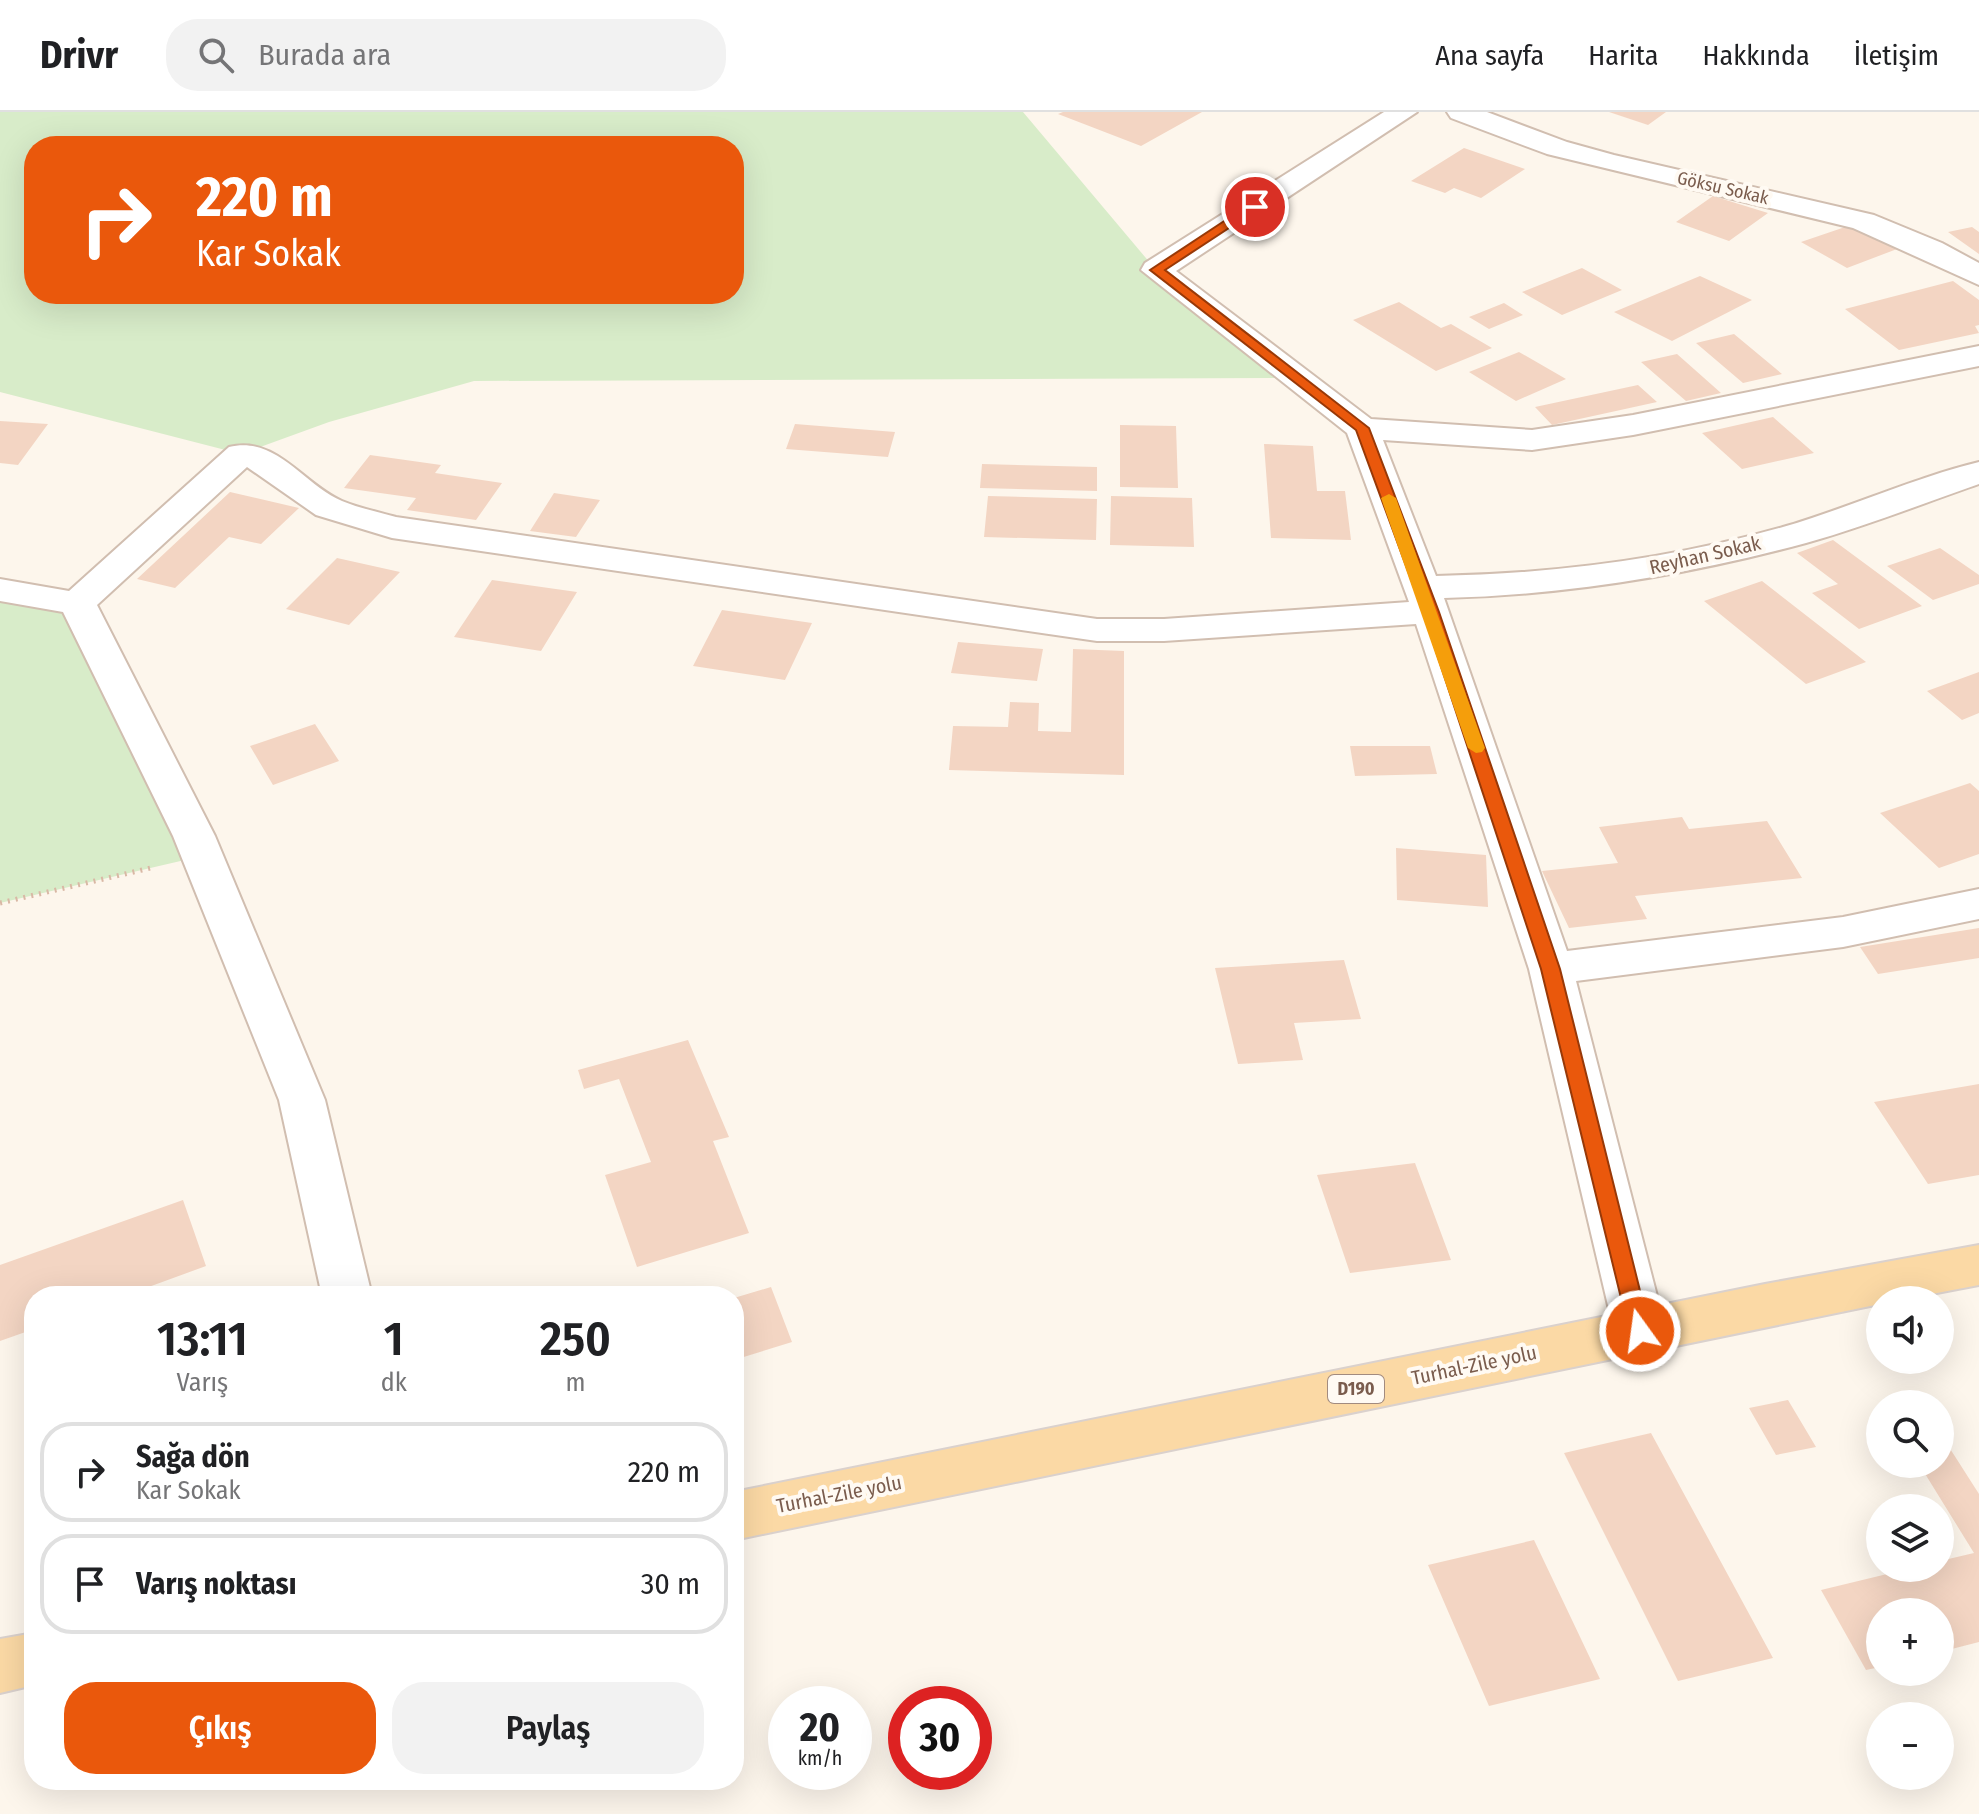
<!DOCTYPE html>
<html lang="tr">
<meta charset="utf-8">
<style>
:root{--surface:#fff;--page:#f2f2f2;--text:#202124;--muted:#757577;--line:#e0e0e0;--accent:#ea580c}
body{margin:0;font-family:"Fira Sans Condensed",sans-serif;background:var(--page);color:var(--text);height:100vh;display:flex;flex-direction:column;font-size:30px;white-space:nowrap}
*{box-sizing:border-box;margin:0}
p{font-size:26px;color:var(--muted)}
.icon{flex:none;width:44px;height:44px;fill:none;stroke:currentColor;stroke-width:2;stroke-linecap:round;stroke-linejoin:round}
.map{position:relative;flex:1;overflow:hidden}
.drawer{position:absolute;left:24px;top:1174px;width:720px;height:504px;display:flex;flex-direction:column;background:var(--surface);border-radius:32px;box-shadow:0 8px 32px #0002}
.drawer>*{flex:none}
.guide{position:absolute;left:24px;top:24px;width:720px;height:168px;border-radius:32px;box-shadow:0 8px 32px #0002;background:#ea580c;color:#fff;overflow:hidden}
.buttons{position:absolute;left:1866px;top:1174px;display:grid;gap:16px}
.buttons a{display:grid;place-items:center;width:88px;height:88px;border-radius:50%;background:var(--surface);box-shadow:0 8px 32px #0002;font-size:40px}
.speed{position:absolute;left:768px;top:1574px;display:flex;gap:16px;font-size:40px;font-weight:700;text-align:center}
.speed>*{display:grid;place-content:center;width:104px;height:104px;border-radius:50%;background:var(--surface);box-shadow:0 8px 32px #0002;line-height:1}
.speed small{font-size:20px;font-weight:400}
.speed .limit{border:12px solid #d22;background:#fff;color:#111}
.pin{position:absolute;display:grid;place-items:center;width:68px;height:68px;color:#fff;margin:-34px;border:4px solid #fff;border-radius:50%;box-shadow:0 2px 8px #0007}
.me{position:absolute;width:88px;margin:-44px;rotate:346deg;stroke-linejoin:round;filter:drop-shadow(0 0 6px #0008)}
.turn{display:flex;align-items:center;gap:28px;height:168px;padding:0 40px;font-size:36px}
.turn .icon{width:104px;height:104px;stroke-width:2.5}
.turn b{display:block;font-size:56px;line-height:68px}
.eta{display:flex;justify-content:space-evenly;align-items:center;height:136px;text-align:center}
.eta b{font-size:48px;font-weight:600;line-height:56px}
.action{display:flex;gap:16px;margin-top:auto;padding:16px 40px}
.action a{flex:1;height:92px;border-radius:32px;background:var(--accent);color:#fff;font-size:32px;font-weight:600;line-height:92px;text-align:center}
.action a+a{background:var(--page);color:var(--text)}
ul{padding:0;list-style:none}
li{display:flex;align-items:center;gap:24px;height:100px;margin:0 16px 12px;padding:0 24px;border:4px solid var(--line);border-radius:32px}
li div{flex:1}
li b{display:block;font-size:30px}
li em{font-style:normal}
header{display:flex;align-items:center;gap:48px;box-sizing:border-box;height:112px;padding:0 40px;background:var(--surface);border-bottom:2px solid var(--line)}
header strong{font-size:38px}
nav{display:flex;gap:44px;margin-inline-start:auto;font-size:28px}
.search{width:560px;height:72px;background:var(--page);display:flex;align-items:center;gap:20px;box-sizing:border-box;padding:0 28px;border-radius:32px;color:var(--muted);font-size:30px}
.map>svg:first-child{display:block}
</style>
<header>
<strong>Drivr</strong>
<div class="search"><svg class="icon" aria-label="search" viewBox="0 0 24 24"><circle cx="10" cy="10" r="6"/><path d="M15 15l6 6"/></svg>Burada ara</div>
<nav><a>Ana sayfa</a><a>Harita</a><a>Hakkında</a><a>İletişim</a></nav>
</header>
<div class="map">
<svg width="1979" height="1702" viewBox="0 0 1979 1702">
<rect width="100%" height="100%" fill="#fdf6ec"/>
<path fill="#d8ecc9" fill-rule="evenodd" d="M0 0H1023L1156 158 1296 266 474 269 329 310 241 342 0 280ZM34 34H734V182H34Z
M0 478 77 491 202 744 0 791Z"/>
<path fill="#f3d5c3" d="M1063 0H1202L1141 34 1058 2Z
M1609 0H1666L1648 13Z
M1464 36 1525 57 1481 86 1454 76 1445 81 1411 69Z
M1713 84 1768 101 1729 129 1676 110Z
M1851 113 1897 137 1847 156 1801 130Z
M1972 115 1979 120V142L1948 120Z
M1582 156 1622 178 1562 203 1522 180Z
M1700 164 1752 188 1672 229 1614 200Z
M1953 169 1979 188V213L1975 214 1979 221 1899 238 1845 197Z
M1399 190 1441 216 1451 212 1492 236 1436 259 1353 208Z
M1504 191 1523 203 1489 217 1469 205Z
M1734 222 1782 262 1743 271 1696 231Z
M1519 240 1566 267 1516 289 1469 260Z
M1677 242 1721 281 1686 289 1641 250Z
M1638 273 1657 290 1552 313 1535 295Z
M1773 305 1814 341 1742 357 1702 321Z
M0 309 48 312 18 353 0 351Z
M795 312 895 320 888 345 786 337Z
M1120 313 1176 314 1178 376 1120 375Z
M1264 332 1313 334 1317 379H1345L1351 428 1271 426Z
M370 343 441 353 435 361 502 371 476 408 407 398 416 386 344 376Z
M982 352 1097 355V379L980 376Z
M230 380 299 396 261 432 229 425 175 476 137 467Z
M554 381 600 388 576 425 530 419Z
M988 384 1097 387 1096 428 984 425Z
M1111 384 1192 386 1194 435 1110 433Z
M1833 428 1875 459 1922 494 1859 517 1812 481 1838 472 1797 441Z
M1940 436 1979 463V472L1933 488 1887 454Z
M337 446 400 460 349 513 286 497Z
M492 468 577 480 541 539 454 525Z
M1762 469 1866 550 1806 572 1704 489Z
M722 498 812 511 785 568 693 554Z
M958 530 1043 537 1037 569 951 561Z
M1073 537 1124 539V663L949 658 953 614 1008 615 1010 590 1039 591 1038 619 1071 620Z
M1979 560V601L1962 608 1927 579Z
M315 612 339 649 273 673 250 634Z
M1350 634H1430L1437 662 1355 664Z
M1970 671 1979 679V742L1939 756 1880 701Z
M1682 705 1689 717 1767 709 1802 766 1635 784 1647 807 1569 816 1542 759 1618 751 1599 715Z
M1396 736 1486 743 1488 795 1397 788Z
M1979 816V846L1878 862 1860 835Z
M1344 848 1361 907 1294 911 1303 948 1238 952 1215 856Z
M688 928 729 1025 713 1029 749 1121 637 1155 605 1063 651 1050 619 967 584 977 578 958Z
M1979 972V1063L1928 1072 1874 990Z
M1415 1051 1451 1148 1350 1161 1317 1063Z
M183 1088 206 1154 124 1184H34V1217L0 1229V1153Z
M771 1175 792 1230 734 1248V1186Z
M1788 1288 1816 1335 1776 1343 1749 1296Z
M1651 1321 1773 1546 1678 1569 1564 1341Z
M1940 1321 1979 1382V1530L1940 1540V1500H1880V1555L1866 1558 1821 1478 1912 1456H1940V1449L1974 1441 1919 1352H1940Z
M1534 1428 1600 1567 1489 1594 1428 1453Z"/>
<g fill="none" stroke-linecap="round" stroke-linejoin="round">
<defs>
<path id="minor" d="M1384 0H1417L1176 159 1371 307 1532 318 1633 303 1979 234V254L1633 323 1532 338 1383 328 1436 464C1553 462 1671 447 1783 415 1849 396 1913 366 1979 350V372C1921 392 1864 415 1806 431 1688 463 1566 483 1444 486L1567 839 1843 805 1979 777V807L1843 835 1576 869 1666 1219 1658 1234 1640 1240 1622 1234 1614 1219 1529 857 1416 512 1164 529H1097L392 426 316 403 247 355 97 493 215 724 325 988 372 1184H322L279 988 173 724 63 500 0 489V467L69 479 229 335C276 323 304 373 342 389 359 396 378 400 396 405L1097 507H1164L1409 490 1347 321 1141 158 1145 151Z
M1447 0H1487L1567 30 1614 43 1874 103 1942 131 1979 151V173L1853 116 1547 42 1451 6Z"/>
<path id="major" d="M1979 1133V1173L1900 1188H1880V1192L734 1428V1380L1765 1172Z
M34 1521V1573L0 1581V1527Z"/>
</defs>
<use href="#minor" stroke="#d1beb0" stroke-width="4"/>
<use href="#major" stroke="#dad1cd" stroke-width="4"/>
<path stroke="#d9b8a5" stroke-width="5" stroke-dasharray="2 6" stroke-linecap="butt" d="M0 791 155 755"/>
<use href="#minor" fill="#fff" fill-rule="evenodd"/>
<use href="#major" fill="#fbd9a5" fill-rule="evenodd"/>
</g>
<path fill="#ea580c" stroke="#983908" stroke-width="2" d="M1250 92 1261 95 1165 158 1369 316 1439 500 1560 857 1650 1219 1647 1225 1640 1228 1629 1219 1541 857 1423 500 1356 318 1150 158Z"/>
<path fill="#f59e0b" d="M1389 382 1396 386 1485 636 1482 640 1476 641 1468 636 1381 386Z"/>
<g text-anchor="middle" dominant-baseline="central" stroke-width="8" stroke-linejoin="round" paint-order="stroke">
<g font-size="18" fill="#7a5c4d" stroke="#fffaf3">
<text transform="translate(1723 76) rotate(13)">Göksu Sokak</text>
</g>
<rect fill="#fffaf3" stroke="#a28b7f" stroke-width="2" x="1328" y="1263" width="56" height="28" rx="6"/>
<g font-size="18" font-weight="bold" fill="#7a5c4d">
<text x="1356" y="1277">D190</text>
</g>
<g font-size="20" fill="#7a5c4d" stroke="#fffaf3">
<text transform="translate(1705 443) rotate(-13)">Reyhan Sokak</text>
<text transform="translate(1474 1253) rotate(-12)">Turhal-Zile yolu</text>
<text transform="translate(839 1382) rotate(-11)">Turhal-Zile yolu</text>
</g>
</g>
</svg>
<div class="buttons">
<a><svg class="icon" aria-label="sound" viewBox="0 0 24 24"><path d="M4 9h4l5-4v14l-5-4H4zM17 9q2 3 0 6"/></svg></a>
<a><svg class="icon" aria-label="search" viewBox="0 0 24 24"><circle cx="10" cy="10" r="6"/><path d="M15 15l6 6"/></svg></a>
<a><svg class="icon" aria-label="layers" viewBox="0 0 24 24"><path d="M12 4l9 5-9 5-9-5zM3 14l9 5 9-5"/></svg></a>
<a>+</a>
<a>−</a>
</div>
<div class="speed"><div>20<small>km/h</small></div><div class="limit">30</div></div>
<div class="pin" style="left:1255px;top:95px;background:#d93025"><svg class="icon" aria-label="arrive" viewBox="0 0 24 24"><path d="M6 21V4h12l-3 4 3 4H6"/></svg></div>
<svg class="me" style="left:1640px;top:1219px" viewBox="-20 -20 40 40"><circle r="17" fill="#ea580c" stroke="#fff" stroke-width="3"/><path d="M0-11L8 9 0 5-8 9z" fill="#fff"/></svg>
<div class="guide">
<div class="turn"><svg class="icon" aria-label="right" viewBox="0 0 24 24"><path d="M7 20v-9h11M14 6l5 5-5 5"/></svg><div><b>220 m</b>Kar Sokak</div></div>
</div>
<section class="drawer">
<div class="eta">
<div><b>13:11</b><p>Varış</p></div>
<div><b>1</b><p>dk</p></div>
<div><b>250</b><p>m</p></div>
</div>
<ul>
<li><svg class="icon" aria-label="right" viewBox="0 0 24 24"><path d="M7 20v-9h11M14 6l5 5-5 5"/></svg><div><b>Sağa dön</b><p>Kar Sokak</p></div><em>220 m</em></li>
<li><svg class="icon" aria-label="arrive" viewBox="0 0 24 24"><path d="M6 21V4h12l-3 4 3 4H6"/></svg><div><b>Varış noktası</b></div><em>30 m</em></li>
</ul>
<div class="action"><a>Çıkış</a><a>Paylaş</a></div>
</section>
</div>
